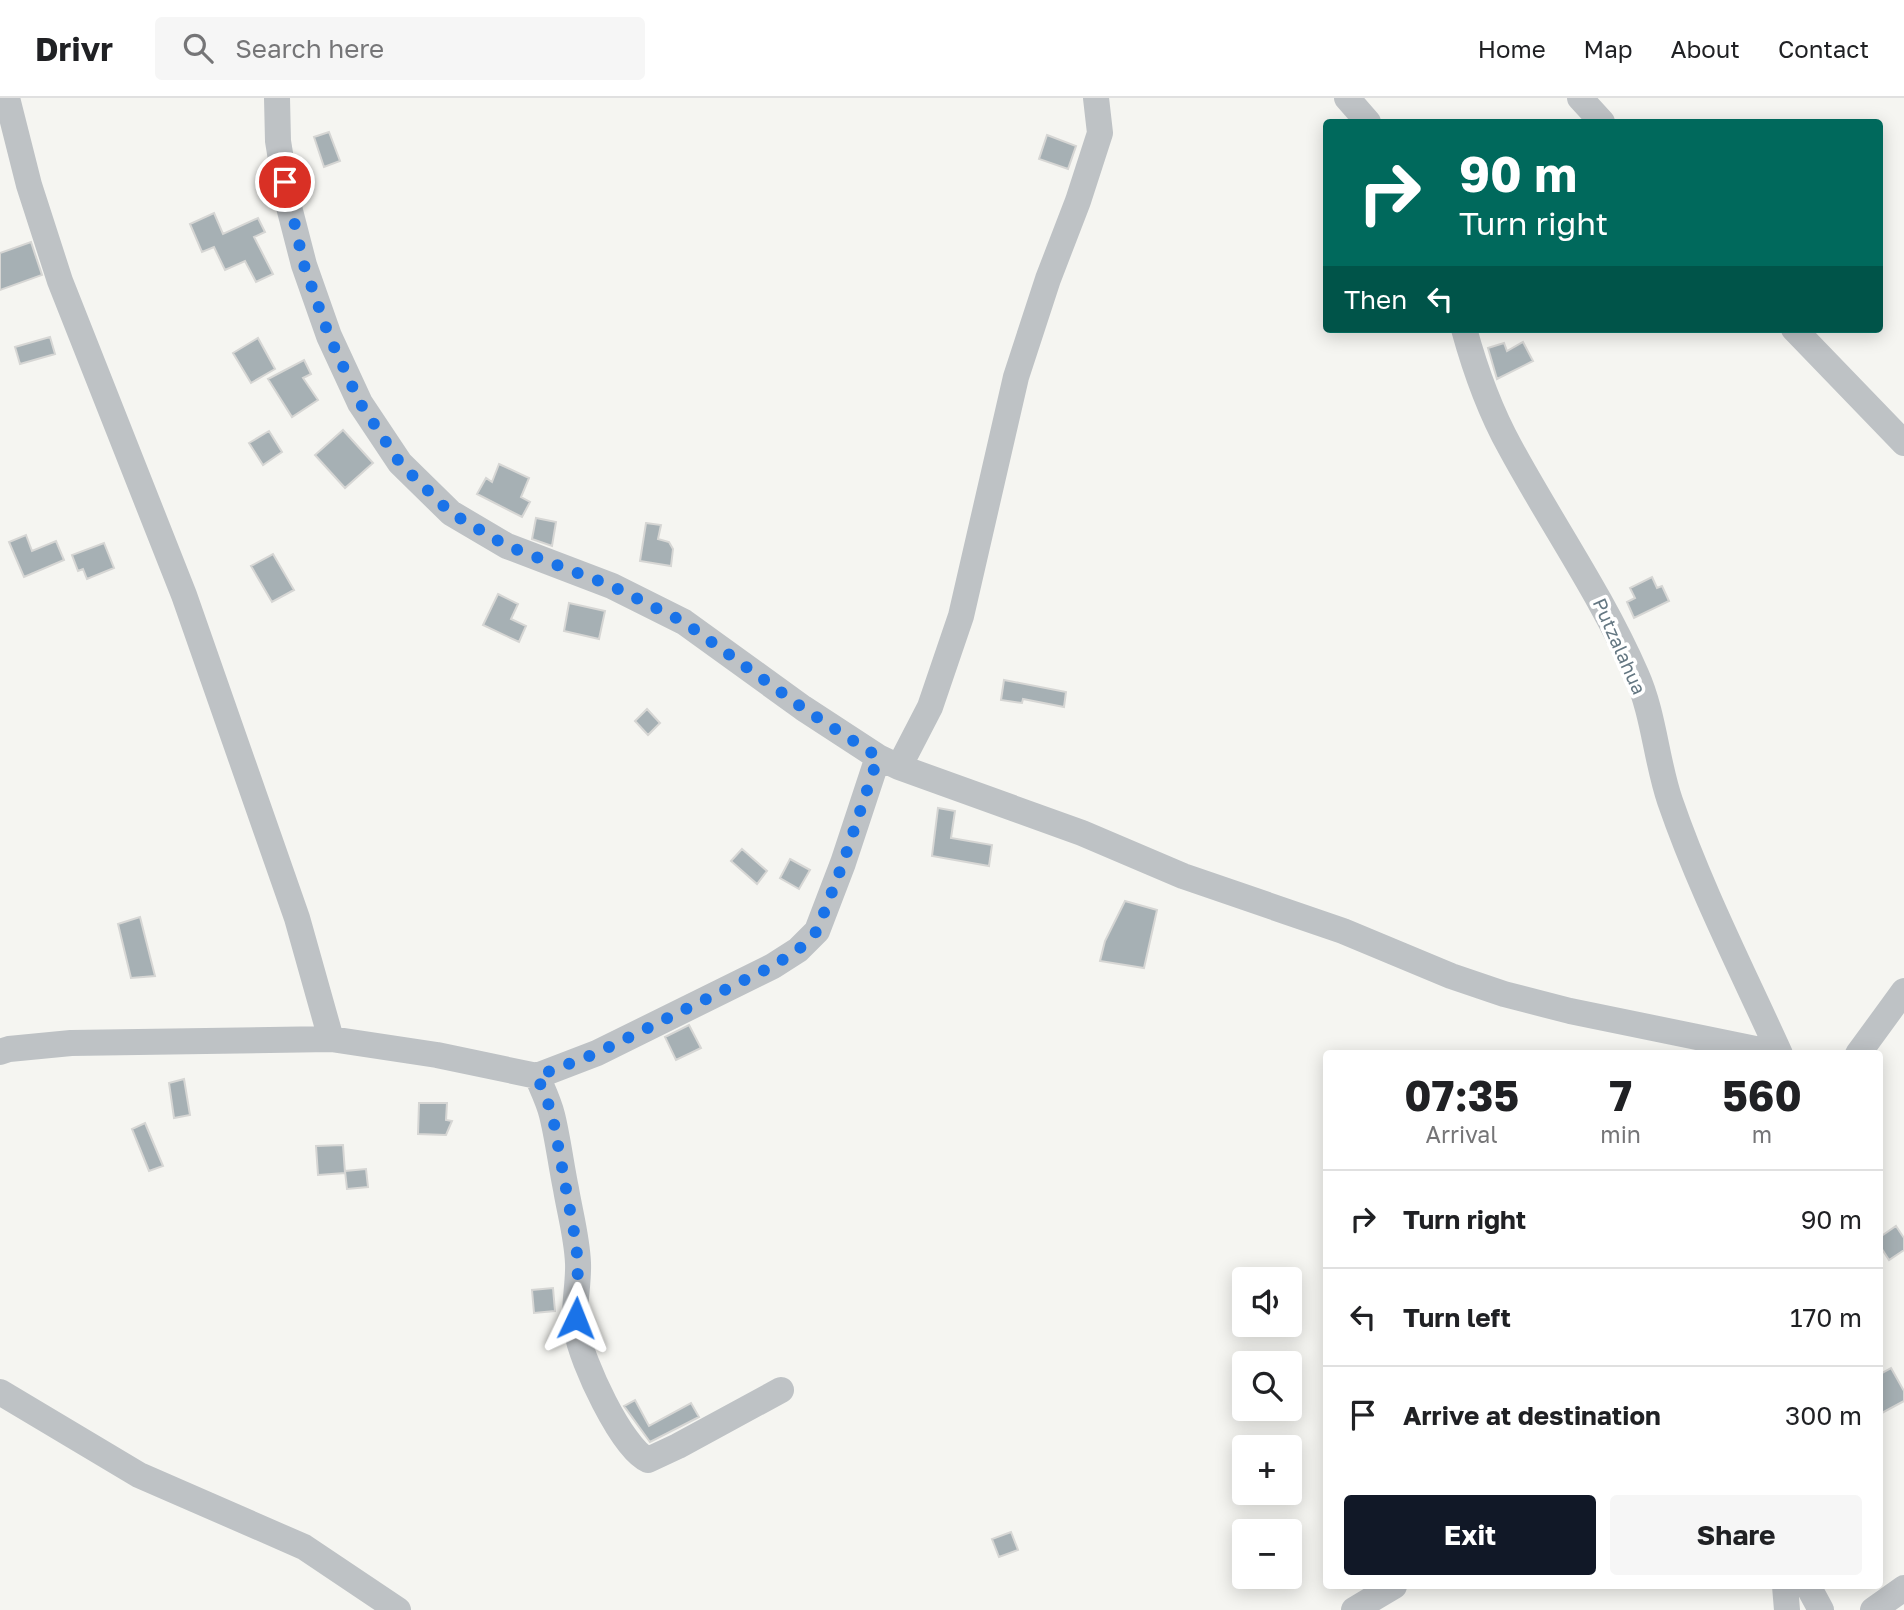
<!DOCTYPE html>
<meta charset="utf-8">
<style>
:root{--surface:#fff;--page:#f6f6f6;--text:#202124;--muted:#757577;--line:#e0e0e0;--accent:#111827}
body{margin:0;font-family:"Golos Text",sans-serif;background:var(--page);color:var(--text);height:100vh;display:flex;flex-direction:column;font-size:26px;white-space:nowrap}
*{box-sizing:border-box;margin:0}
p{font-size:23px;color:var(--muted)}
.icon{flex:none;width:38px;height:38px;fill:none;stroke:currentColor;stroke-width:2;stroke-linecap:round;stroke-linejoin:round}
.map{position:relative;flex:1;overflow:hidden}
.drawer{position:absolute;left:1323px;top:952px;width:560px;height:539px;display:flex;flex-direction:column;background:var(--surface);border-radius:7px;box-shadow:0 4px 18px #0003}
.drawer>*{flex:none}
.top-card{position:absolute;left:1323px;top:21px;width:560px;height:214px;border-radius:7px;box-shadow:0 4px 18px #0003;background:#00695c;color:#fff;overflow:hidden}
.fabs{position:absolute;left:1232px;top:1169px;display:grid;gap:14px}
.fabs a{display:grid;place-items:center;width:70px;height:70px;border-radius:7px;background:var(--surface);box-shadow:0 4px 18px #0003;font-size:35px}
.pin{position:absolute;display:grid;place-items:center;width:60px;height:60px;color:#fff;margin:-30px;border:4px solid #fff;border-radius:50%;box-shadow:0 2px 7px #0007}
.me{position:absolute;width:77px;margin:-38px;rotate:2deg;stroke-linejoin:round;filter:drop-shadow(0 0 5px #0008)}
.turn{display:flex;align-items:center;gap:24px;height:147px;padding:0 21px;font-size:32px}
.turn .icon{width:91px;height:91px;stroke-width:2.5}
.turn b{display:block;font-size:49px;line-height:60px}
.then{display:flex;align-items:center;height:66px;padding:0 21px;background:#0003;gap:14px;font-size:26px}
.eta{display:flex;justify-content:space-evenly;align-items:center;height:119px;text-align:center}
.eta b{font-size:42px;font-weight:700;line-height:49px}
.cta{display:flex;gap:14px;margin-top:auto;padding:14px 21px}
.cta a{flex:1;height:80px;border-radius:7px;background:var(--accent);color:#fff;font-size:28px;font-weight:700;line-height:80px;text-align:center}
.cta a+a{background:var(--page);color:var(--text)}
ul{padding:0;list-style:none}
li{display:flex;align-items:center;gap:21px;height:98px;padding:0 21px;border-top:2px solid var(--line)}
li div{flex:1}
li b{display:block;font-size:26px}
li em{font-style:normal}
header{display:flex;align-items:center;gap:42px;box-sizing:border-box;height:98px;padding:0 35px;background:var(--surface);border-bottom:2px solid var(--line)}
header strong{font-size:33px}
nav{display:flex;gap:38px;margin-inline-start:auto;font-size:24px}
.search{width:490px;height:63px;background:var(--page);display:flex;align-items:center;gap:18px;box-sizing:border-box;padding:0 24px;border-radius:7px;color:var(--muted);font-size:26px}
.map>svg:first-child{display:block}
</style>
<header>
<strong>Drivr</strong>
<div class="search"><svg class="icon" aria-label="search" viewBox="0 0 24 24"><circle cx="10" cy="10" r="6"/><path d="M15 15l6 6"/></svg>Search here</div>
<nav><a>Home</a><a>Map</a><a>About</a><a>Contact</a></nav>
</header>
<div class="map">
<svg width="1904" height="1512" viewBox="0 0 1904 1512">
<rect width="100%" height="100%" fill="#f5f5f1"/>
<path fill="#a6b0b4" stroke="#d6d6d4" stroke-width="2" d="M329 34 340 63 324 69 314 39Z
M1047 37 1076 48 1068 71 1039 61Z
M214 115 223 136 258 120 265 134 254 139 273 176 256 184 245 163 225 172 214 149 202 154 190 126Z
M31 144 42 177 0 192V155Z
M50 239 55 256 20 266 15 249Z
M258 240 275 271 251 285 233 255Z
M1523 244 1533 263 1497 281 1488 250 1504 245 1507 253Z
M304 262 311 276 303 280 318 302 292 319 268 281Z
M343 332 373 365 345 390 315 357Z
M269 333 282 354 263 367 249 345Z
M499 366 529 380 521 399 530 404 522 419 477 396 486 380 492 384Z
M536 420 556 424 552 448 532 441Z
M646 425 661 427 658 441 669 444 673 451 671 468 640 463Z
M26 437 32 453 56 443 64 462 24 479 9 444Z
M104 445 114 470 87 481 83 471 78 473 72 457Z
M273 456 294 492 272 504 251 468Z
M1652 479 1657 490 1662 488 1669 503 1634 520 1627 504 1635 500 1630 490Z
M498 496 518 506 511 521 526 528 519 544 483 527Z
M569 505 605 513 599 541 564 533Z
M1004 582 1066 594 1064 609 1023 601 1022 605 1001 602Z
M647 611 660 625 648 637 635 623Z
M938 710 955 713 951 740 992 747 989 768 932 758Z
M742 751 767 773 757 786 731 763Z
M790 761 810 772 799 791 780 780Z
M1125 803 1157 812 1144 870 1100 863 1105 843Z
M140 819 155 878 131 880 118 826Z
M689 927 701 950 676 962 665 939Z
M184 981 190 1017 174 1020 169 985Z
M419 1005H447L446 1022 452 1023 446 1037 418 1036Z
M145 1025 163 1068 149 1073 132 1031Z
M343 1047 345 1075 318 1077 316 1048Z
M366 1071 368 1089 347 1091 345 1073Z
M1896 1128 1904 1140V1152L1889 1162 1880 1148V1139Z
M553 1190 555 1213 534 1215 532 1192Z
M1891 1270 1904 1293V1303L1880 1316V1276Z
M635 1302 649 1328 691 1305 699 1319 650 1344 624 1308Z
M1011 1434 1018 1452 999 1459 992 1441Z"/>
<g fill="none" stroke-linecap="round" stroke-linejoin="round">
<path stroke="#bec2c5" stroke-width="26" d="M7 0 29 87 60 183 184 497 297 820 331 941
M277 0 278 43 288 105 304 167 329 238 360 305 400 365 451 415 507 448 612 488 684 524 803 610 878 659 899 669 1082 735 1183 778 1343 833 1451 878 1504 896 1570 913 1780 956
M1347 0 1368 24
M1580 0 1602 24
M1464 231C1475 271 1490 313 1510 349 1551 425 1601 496 1636 576 1654 616 1656 662 1670 703 1700 790 1742 872 1780 956
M1794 231 1904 345
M899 669 930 609 961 518 1016 279 1048 181 1078 103 1100 35 1096 0
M0 954 9 951 71 945 331 941 437 957 537 978 597 955 773 868 798 852 817 833 843 765 878 659
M1858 956 1904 893
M537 978C542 990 549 1004 552 1017 558 1041 561 1067 566 1091 570 1115 577 1140 578 1165 579 1188 572 1211 577 1234 581 1262 622 1351 648 1362L678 1348 781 1292
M0 1294 139 1377 304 1449 398 1512
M1785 1488 1787 1512
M1808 1488 1821 1512
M1354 1512 1394 1488
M1873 1512 1904 1490"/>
</g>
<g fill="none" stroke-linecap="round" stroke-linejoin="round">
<path stroke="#1a73e8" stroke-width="12" stroke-dasharray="0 21.6" d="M285 84 304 167 329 238 360 305 400 365 417 382 451 415 507 448 612 488 684 524 803 610 878 659 843 765 817 833 798 852 773 868 597 955 537 978 552 1015 576 1145 578 1168 576 1220"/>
</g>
<g text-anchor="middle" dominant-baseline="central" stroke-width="7" stroke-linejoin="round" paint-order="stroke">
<g font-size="19" fill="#647782" stroke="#fff">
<text transform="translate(1620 548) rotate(66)">Putzalahua</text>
</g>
</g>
</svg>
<div class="fabs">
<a><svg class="icon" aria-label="sound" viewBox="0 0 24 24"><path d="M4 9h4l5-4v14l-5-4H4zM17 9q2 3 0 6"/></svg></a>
<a><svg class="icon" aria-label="search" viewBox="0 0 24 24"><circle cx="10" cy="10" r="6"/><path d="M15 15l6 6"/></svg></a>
<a>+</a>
<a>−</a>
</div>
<div class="pin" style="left:285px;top:84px;background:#d93025"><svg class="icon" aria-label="arrive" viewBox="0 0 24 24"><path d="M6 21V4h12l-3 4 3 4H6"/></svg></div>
<svg class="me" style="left:576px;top:1220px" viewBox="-20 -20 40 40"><path d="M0-17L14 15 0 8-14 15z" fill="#1a73e8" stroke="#fff" stroke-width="4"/></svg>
<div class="top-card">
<div class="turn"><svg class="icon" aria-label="right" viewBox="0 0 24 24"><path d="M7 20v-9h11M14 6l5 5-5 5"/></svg><div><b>90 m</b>Turn right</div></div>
<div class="then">Then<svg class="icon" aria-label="left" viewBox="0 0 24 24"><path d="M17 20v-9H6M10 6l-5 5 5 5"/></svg></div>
</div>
<section class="drawer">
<div class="eta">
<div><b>07:35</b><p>Arrival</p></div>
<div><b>7</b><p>min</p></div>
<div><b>560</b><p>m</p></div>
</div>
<ul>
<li><svg class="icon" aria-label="right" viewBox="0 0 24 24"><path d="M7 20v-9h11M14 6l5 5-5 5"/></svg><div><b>Turn right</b></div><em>90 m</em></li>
<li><svg class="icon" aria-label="left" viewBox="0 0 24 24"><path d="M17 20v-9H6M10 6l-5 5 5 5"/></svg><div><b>Turn left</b></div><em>170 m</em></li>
<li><svg class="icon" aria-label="arrive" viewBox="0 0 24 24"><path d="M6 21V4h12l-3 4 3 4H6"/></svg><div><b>Arrive at destination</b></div><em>300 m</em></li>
</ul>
<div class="cta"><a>Exit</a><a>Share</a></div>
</section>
</div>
